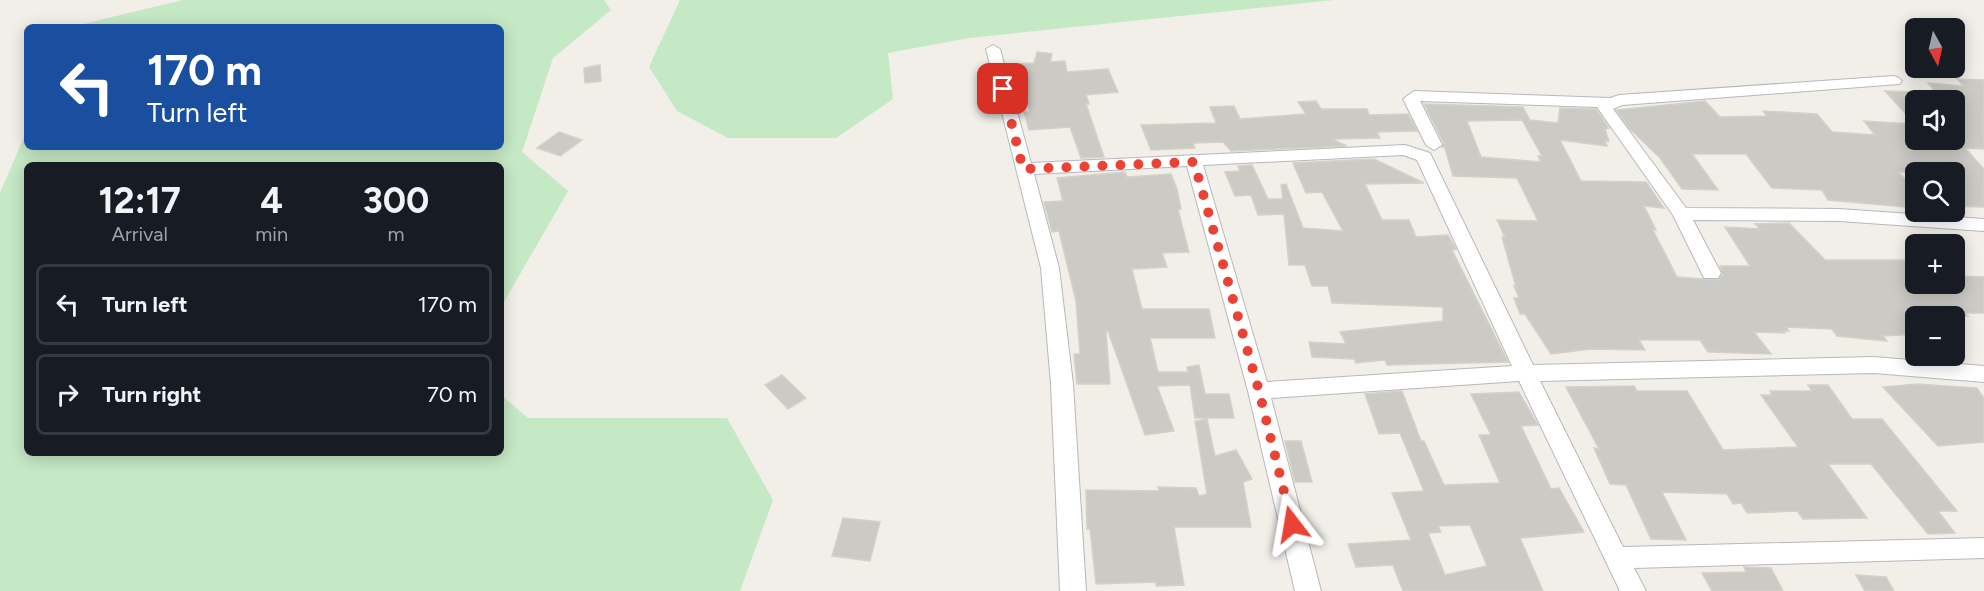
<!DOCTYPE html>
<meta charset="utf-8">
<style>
:root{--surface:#171b24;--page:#20242c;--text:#f1f3f6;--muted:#9ea1a6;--line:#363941}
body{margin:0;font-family:Figtree,sans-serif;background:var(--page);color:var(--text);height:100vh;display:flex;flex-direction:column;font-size:22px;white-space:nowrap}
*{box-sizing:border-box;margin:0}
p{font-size:20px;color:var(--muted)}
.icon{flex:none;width:33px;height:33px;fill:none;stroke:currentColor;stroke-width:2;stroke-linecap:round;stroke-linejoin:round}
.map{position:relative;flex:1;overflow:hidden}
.side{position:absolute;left:24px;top:162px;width:480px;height:294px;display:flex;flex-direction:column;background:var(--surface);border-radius:9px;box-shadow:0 3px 15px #0003}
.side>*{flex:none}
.hud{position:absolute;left:24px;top:24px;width:480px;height:126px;border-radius:9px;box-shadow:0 3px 15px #0003;background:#1a4fa0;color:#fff;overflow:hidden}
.needle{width:39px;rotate:172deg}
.tools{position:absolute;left:1905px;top:18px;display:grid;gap:12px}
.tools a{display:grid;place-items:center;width:60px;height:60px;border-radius:9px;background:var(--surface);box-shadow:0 3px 15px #0003;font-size:30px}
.pin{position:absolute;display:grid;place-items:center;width:51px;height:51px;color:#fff;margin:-26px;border-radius:12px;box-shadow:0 3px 9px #0006}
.me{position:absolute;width:66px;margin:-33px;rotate:346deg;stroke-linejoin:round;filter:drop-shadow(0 0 4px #0008)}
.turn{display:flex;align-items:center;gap:21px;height:126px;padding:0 24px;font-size:27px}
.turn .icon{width:78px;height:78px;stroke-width:2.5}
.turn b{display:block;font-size:42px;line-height:51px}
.eta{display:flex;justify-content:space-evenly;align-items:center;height:102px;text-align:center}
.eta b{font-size:36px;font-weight:700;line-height:42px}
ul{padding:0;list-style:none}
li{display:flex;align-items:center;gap:18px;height:81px;margin:0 12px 9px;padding:0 12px;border:3px solid var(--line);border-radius:9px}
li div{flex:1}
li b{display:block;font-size:22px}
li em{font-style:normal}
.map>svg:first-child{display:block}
</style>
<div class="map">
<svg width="1984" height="591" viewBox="0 0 1984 591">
<rect width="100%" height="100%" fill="#f1efe8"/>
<path fill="#c5e8c5" d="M183 0H604L611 10 553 58 522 152 568 191 501 307V165H27V453H501V395L528 418H727L773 500 740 591H0V193L27 130V147H501V27H71Z
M680 0H1334L969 38 888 53 893 99 836 138H728L677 111 649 67Z"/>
<path fill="#cccac5" stroke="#d6d1c6" stroke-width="1.5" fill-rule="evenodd" d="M1037 52 1052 54 1050 62 1065 61 1067 72 1108 69 1118 92 1086 95 1089 104H1086L1104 157 1081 158 1070 127 1029 130 1024 112H1030L1016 64 1034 63Z
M600 65 601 81 585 83 584 68Z
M1957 79 1984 80V149L1965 148 1984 169V207L1954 206V172H1898L1916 190V208L1828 200 1822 190 1772 188 1746 154H1692L1718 190 1682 189 1660 158 1629 128 1616 110 1705 101 1720 117 1767 116 1763 111 1817 114 1832 132 1875 135 1864 121 1915 124 1885 91 1916 92V140H1954V100H1942L1928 83 1964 86Z
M1316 101 1321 109H1367L1369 115 1408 114 1417 131 1377 132 1380 138 1332 139 1347 146 1231 151 1223 142 1193 143 1195 148 1151 150 1141 125 1216 123 1210 107 1234 106 1240 119 1306 114 1298 102Z
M1424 104 1523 107 1530 120 1558 123 1560 108 1596 109 1609 128 1605 129 1609 141H1605L1607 146 1560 140 1581 181 1646 182 1664 208 1644 206 1656 230H1653L1677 277 1718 280 1723 274 1720 266H1750L1725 227 1760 229 1755 224 1789 223 1825 260H1908L1916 267V290L1954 291V276L1984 277V313H1964L1968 316H1916V334L1883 336 1887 341 1837 336 1832 329 1786 327 1789 331H1783L1785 333 1754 332 1771 354 1708 352 1700 340H1639L1645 350 1591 349 1551 354 1525 314H1520L1514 298H1519L1514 286 1516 287 1502 237H1505L1497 220 1538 221 1517 178 1453 176 1445 148 1442 147 1444 144ZM1522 120 1542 156H1538L1541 162 1481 157 1467 121Z
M559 132 582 140 560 156 537 148Z
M1374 159 1424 183 1365 184 1382 220H1409L1416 237 1448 235 1456 249 1452 250 1508 362 1387 365 1385 360 1356 363 1354 359 1312 357 1309 342 1346 344 1340 332 1443 321V307L1332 303 1328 286H1312L1305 265H1289L1284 214 1258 215 1251 195 1235 196 1225 172 1240 171 1238 166 1252 165 1268 199H1283L1281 185 1286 184 1303 228 1343 231 1322 192 1306 193 1293 163Z
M1125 172 1127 177 1171 174 1177 189 1181 209H1178L1189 252 1162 253 1167 267 1132 269 1142 309H1209L1215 338H1150L1158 372H1188L1187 367 1199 365 1205 394H1229L1234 418H1195L1190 385 1157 386 1174 431 1145 435 1108 331 1106 332 1110 384H1077L1074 354H1080L1076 301 1059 231 1052 232 1044 202 1063 201 1057 178Z
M782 375 806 398 788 409 765 385Z
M1917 384 1977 388 1984 398V442L1938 446 1883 387Z
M1808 385H1828L1852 419H1882L1957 511H1938L1955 533 1928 534 1871 464H1828L1867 518 1803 519 1797 511 1747 513 1741 503 1733 504 1727 494 1662 492 1686 540 1651 539 1626 485 1610 484 1594 448 1599 449 1566 387 1634 386 1637 391H1687L1723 450 1798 447 1761 395H1772L1770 391H1812Z
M1402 391 1421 441H1424L1444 485 1500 483 1479 435H1491L1471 394 1519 392 1538 425 1521 426 1551 489 1559 488 1584 532 1520 538 1543 591H1403L1393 565 1356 567 1348 544 1411 540 1392 493 1424 491 1400 433 1379 434 1365 394ZM1470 525 1487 566 1445 575 1428 533 1441 532 1438 526Z
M1207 419 1215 456 1236 450 1252 479 1243 482 1251 527H1174L1184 585 1156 586V582L1096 584 1090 529H1087L1086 490 1159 491 1158 487 1196 488 1199 496 1207 494 1195 421Z
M1285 441H1301L1312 482H1295Z
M843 518 880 522 870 561 832 556Z
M1744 567 1771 568 1783 591H1712L1702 573 1746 572Z
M1856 575 1886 577 1894 591H1865Z"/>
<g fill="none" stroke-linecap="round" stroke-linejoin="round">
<defs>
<path id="minor" d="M993 45 1000 49 1031 163 1405 145 1430 153 1533 365 1874 357 1984 366V382L1874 373 1540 381 1623 547 1984 538V558L1634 568 1646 591H1620L1519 381 1271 398 1321 591H1295L1248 391 1187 166 1034 174 1059 268 1073 384 1086 591H1060L1051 384 1041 268 986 49ZM1403 155 1417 160 1512 366 1267 382 1203 165Z
M1894 76 1899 78 1902 81 1899 84 1622 105 1613 109 1686 208 1839 209 1984 219V231L1839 221 1693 220 1721 273 1718 278H1704L1673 215 1597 107 1420 101 1442 145 1434 150 1426 145 1403 99 1414 91 1610 98 1619 95Z"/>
</defs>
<use href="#minor" stroke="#b5b8bc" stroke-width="2"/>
<use href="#minor" fill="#fff" fill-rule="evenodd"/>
</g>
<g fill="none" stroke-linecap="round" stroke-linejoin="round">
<path stroke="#ea4335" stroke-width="10" stroke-dasharray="0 18" d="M1003 89 1023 169 1194 162 1259 391 1292 524"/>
</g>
</svg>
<div class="tools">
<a><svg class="needle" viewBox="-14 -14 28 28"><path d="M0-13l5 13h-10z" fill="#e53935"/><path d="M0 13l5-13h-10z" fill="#9ea1a6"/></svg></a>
<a><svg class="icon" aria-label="sound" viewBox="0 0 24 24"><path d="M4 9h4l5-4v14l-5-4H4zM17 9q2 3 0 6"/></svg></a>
<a><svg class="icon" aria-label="search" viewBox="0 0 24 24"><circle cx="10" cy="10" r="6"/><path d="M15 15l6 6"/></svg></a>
<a>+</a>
<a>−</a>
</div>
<div class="pin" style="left:1003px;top:89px;background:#d93025"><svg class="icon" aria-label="arrive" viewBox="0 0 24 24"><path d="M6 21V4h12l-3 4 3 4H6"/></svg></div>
<svg class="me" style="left:1292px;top:524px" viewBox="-20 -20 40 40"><path d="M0-17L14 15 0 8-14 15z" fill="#ea4335" stroke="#fff" stroke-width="4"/></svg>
<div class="hud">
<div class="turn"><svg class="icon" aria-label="left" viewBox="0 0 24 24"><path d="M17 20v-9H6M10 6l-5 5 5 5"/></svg><div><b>170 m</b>Turn left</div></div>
</div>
<section class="side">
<div class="eta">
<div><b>12:17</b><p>Arrival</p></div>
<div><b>4</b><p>min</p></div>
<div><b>300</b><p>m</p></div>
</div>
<ul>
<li><svg class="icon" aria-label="left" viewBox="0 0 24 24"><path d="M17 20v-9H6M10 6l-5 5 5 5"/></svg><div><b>Turn left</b></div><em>170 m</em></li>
<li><svg class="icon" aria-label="right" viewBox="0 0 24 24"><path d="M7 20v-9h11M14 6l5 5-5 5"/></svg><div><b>Turn right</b></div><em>70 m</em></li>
</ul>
</section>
</div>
